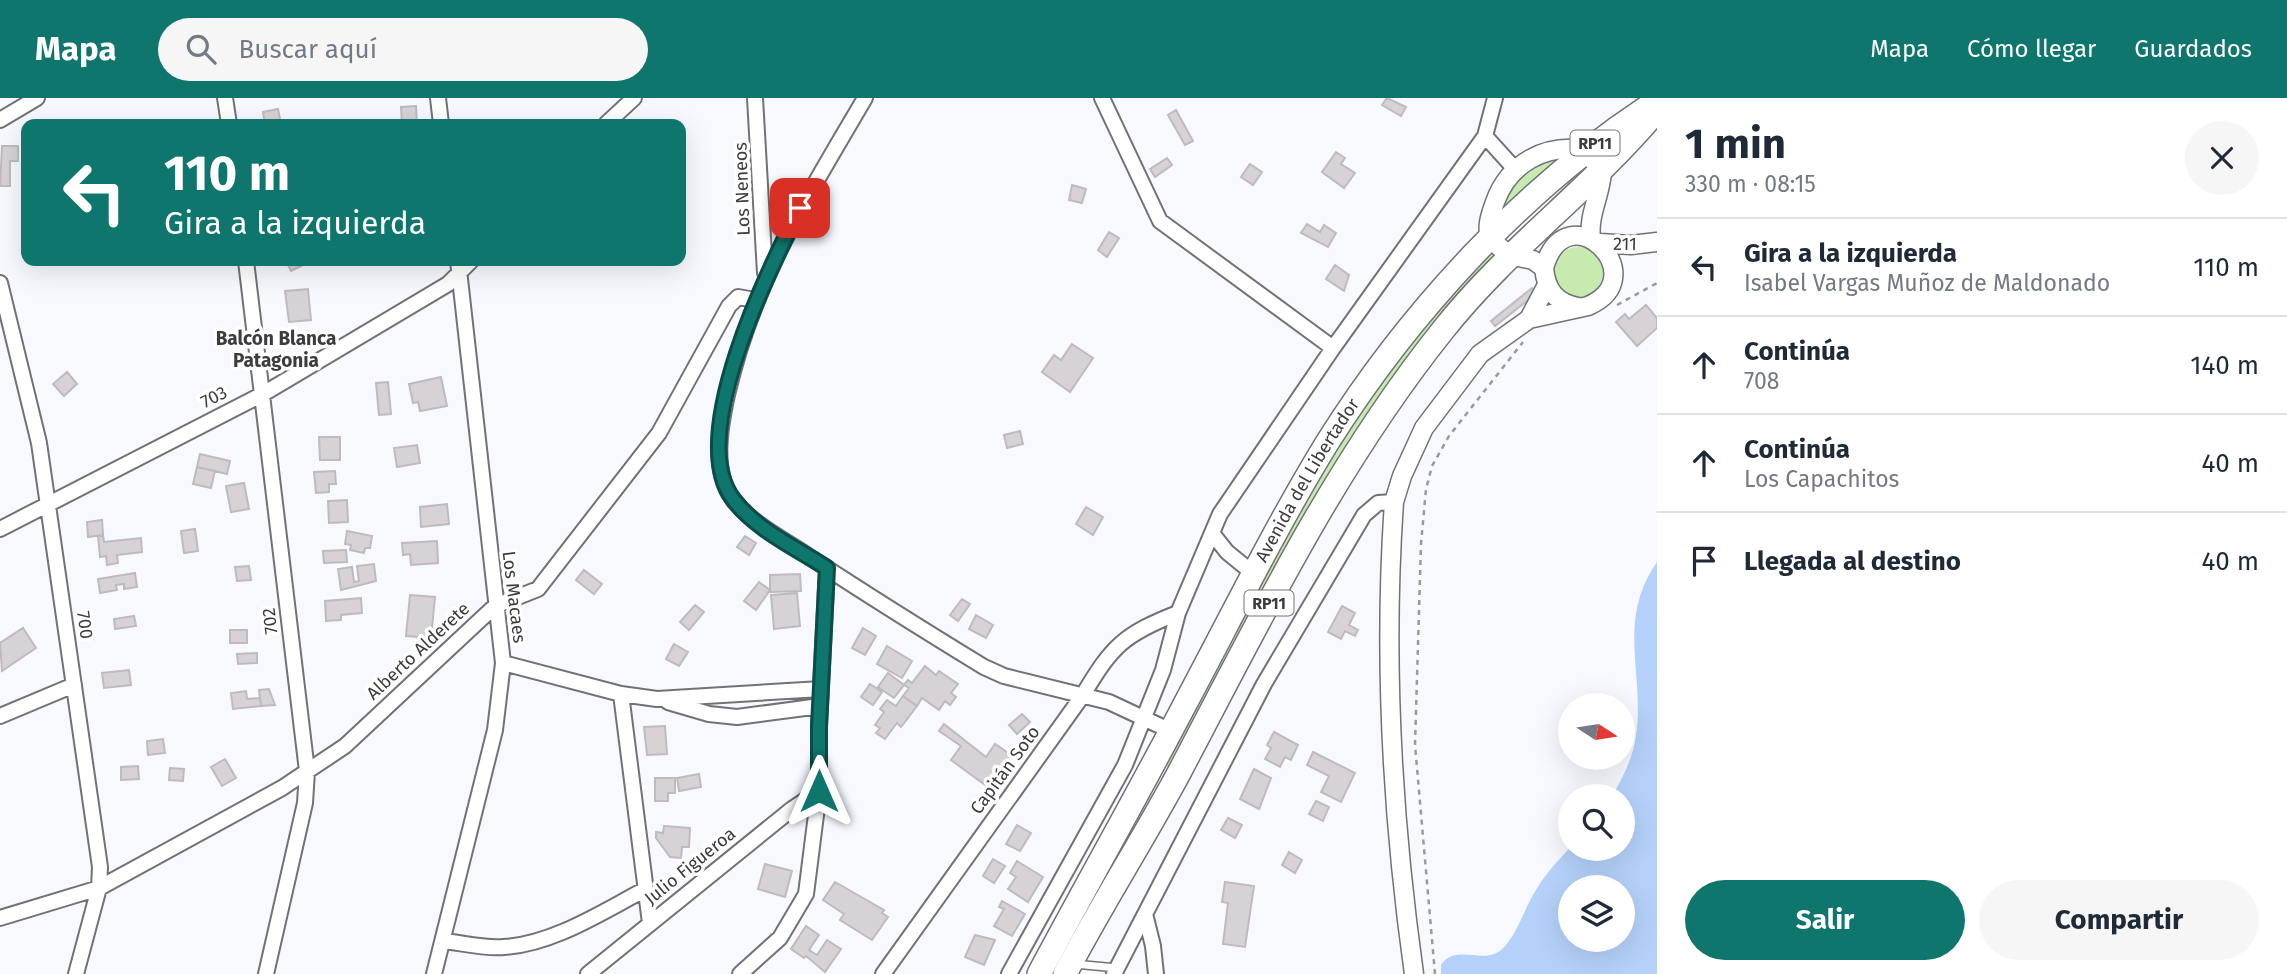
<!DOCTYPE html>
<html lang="es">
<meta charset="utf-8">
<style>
:root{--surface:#fff;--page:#f6f6f7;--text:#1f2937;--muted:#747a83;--line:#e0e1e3;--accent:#0f766e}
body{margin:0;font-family:"Fira Sans",sans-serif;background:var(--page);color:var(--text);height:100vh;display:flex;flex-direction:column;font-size:26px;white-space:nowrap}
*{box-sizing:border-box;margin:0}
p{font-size:23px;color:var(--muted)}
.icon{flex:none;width:38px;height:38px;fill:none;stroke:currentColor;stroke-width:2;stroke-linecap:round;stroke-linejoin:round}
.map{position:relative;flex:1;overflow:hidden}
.drawer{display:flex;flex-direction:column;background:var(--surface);width:630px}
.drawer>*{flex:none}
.hud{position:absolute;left:21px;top:21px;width:665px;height:147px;border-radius:14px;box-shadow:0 7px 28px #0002;background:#0f766e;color:#fff;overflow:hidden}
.needle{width:46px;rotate:102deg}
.fabs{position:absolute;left:1558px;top:595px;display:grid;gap:14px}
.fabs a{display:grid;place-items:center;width:77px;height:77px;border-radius:50%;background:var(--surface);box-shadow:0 7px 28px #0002;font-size:35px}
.pin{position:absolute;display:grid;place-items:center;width:60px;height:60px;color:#fff;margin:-30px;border-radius:14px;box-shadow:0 4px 10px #0006}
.me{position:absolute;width:77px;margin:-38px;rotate:0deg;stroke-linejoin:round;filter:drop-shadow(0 0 5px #0008)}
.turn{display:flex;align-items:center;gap:24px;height:147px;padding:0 28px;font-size:32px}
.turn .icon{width:91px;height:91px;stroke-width:2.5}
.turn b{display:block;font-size:49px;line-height:60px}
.round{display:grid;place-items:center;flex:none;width:74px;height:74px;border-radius:37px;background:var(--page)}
.head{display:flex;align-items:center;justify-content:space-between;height:119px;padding:0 28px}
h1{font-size:42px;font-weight:700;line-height:52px}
.cta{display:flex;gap:14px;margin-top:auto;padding:14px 28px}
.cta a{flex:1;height:80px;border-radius:42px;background:var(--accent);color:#fff;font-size:28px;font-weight:700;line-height:80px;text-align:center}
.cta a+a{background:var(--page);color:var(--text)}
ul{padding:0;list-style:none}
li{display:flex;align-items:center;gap:21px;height:98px;padding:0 28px;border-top:2px solid var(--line)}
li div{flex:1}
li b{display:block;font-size:26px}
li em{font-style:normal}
header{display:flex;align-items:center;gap:42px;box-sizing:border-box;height:98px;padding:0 35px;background:var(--accent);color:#fff}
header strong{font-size:33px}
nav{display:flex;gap:38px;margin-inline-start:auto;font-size:24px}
.search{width:490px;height:63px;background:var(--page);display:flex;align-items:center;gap:18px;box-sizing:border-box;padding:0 24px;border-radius:38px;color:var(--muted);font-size:26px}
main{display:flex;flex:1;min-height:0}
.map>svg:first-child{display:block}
</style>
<header>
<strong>Mapa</strong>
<div class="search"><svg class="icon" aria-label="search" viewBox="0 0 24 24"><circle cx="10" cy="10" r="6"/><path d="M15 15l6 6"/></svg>Buscar aquí</div>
<nav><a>Mapa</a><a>Cómo llegar</a><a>Guardados</a></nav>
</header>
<main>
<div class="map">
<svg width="1657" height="876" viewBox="0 0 1657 876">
<rect width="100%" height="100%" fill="#f7f9fe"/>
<path fill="#c7eaaf" d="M1569 60 1498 115C1512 84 1534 64 1569 60Z
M1553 174a25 25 0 1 1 50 0a25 25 0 1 1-50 0Z
M1491 152 1497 158 1452 206 1171 670 1161 665C1257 486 1346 298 1491 152Z"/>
<path fill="#b5d1f9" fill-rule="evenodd" d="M1657 464V876H1441V867C1455 845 1484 867 1501 852 1516 839 1523 814 1533 797 1543 779 1556 764 1570 750L1622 751V698H1612C1623 679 1633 660 1636 638 1645 575 1616 523 1657 464ZM1570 789H1622V842H1570Z"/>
<path fill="#d6d2d6" stroke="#bfbabf" stroke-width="2" d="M1387 0 1406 9 1401 18 1382 7Z
M416 8 417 26H402L401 9Z
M278 11 281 26H265L263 14Z
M1176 12 1193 43 1185 47 1168 17Z
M2 48H18V63H10V88H0Z
M1336 54 1345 60 1341 66 1355 75 1344 90 1322 74Z
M1167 60 1172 67 1155 79 1150 71Z
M1250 66 1262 74 1253 87 1241 79Z
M1072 87 1086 91 1082 105 1069 102Z
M1307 126 1320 134 1324 127 1336 135 1328 149 1301 135Z
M1109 134 1119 140 1107 159 1098 152Z
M286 163H303L305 166 291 173Z
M1335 167 1349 177 1344 193 1326 181Z
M1532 190 1536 196 1495 228 1491 223Z
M308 191 311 222 289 224 285 193Z
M1646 207 1657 220V230L1637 248 1616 224 1625 216 1629 221Z
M1072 246 1093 260 1070 294 1042 274 1054 257 1061 262Z
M67 274 77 286 64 298 53 286Z
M441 279 447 308 420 313 418 304 413 305 409 286Z
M388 284 391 316 379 317 376 285Z
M1020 333 1023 346 1007 350 1004 337Z
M319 339H340V362H320Z
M417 347 420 365 397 369 394 350Z
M200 356 230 363 227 376 197 369Z
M197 369 215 373 211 390 193 386Z
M335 373 336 386H329V394L316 395 314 374Z
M244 385 249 411 231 414 226 388Z
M347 402 348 424 329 425 328 403Z
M447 406 449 426 421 429 420 409Z
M1086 409 1103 419 1093 437 1076 426Z
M102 422 103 437 88 439 87 424Z
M195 431 198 453 184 455 181 433Z
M347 433 372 438 370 450H365L364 455 350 452 351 447 345 446Z
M103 437 104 444 141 440 142 454 117 457 118 465 107 467 106 458 100 459 98 438Z
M745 438 756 445 749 457 737 449Z
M437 443 438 465 411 467 410 456 403 457 402 445Z
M346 452 347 464 324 465 323 453Z
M374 466 376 483 341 492 338 471 352 469 354 484 359 483 357 468Z
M249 468 251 482 237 483 235 469Z
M584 472 602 486 594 496 576 482Z
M135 475 137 489 124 491V486L116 487 117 492 100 495 98 481Z
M800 476 801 493 770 494V477Z
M759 484 770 492 756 512 744 503Z
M797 495 800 528 774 531 771 497Z
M410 497 435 499 431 540 406 538Z
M361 500 362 515 341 517V522L326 523 325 503Z
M962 501 970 506 958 523 950 517Z
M695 507 704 514 689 532 680 524Z
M1342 508 1355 515 1349 527 1358 532 1355 538 1345 533 1341 541 1328 534Z
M976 517 993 527 986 540 969 531Z
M134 518 136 528 115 531 114 521Z
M23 530 36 550 2 573 0 545Z
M863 530 876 538 865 557 852 550Z
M230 532H247V545H230Z
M674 546 688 554 679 568 666 561Z
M887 548 912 563 902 580 877 566Z
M257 555V565L238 566 237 556Z
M925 568 936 577 939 573 958 586 951 595 956 599 950 607 945 603 939 612 922 600 917 608 903 598 909 590 904 587 908 582 912 585Z
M129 572 131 587 104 590 102 575Z
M888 575 904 587 894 600 878 589Z
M870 586 882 594 873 607 861 599Z
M269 591 275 607 261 608 259 592Z
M246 593 247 601 260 600 261 608 233 611 231 595Z
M903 598 917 608 901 629 897 625 885 641 876 635 880 630 875 627 884 614 880 611 887 602 896 608Z
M1022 616 1030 624 1017 636 1009 627Z
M944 626 986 659 995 646 1011 657 988 689 951 662 961 648 939 633Z
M665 628 667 656 647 657 644 629Z
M1274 634 1298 647 1291 662 1285 659 1280 669 1265 661 1271 650 1267 647Z
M163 641 165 655 148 657 147 643Z
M1313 654 1355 675 1341 704 1321 694 1329 678 1307 667Z
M225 661 236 680 222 688 211 669Z
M138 668 139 681 121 682V669Z
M170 670 184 671 183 683 169 682Z
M1254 671 1271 680 1259 711 1240 701Z
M699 676 701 689 679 693 677 680Z
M655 680H675V695H668V703H655Z
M1316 703 1329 709 1323 723 1309 716Z
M1228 720 1242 727 1235 740 1221 732Z
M1017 727 1031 735 1020 753 1006 746Z
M664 728 690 730 689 749H682L681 760 670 759 656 740V734L663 735Z
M1289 754 1302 762 1295 775 1282 767Z
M993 761 1005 768 994 785 983 778Z
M1017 763 1043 779 1028 804 1008 791 1016 779 1010 775Z
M765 766 792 773 785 799 758 791Z
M835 784 884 812 882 815 888 819 872 842 840 822 844 816 823 802Z
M1225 784 1254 788 1245 849 1223 846 1228 805 1222 804Z
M1002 803 1025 816 1012 838 994 828 1004 811 999 809Z
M806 828 819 837 809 852 817 857 827 842 841 851 825 874 806 858 804 860 791 851Z
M975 837 995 842 984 867 965 859Z"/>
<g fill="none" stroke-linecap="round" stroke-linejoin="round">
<defs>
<path id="service" d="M1074 866 1117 870"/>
<path id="minor" d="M225 0 229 26
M438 0 441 26
M755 0 765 175
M865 0C807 99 753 184 727 297 720 329 712 372 732 400 750 425 783 441 808 458 866 496 925 533 984 569L1004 578 1109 604 1171 633
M1102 0 1160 123 1333 250
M0 22 37 0
M606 26 634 0
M1485 38 1514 70
M246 163 307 673 305 705 266 876
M0 185 39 345 100 769 99 790 76 876
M0 431 263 296 448 186 471 163
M1212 435 1227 454 1254 476
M503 565 621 596 657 601 821 591
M621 596 650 825
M668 604 709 616 737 619 820 608
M0 618 74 587
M1145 816 1153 848 1156 876
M0 820 99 790 282 690 345 648 495 508 538 491 659 335 729 208 738 199 755 202
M444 843C463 845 484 851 504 849 553 846 602 814 644 792
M434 876 495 632 503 565 458 163
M588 876 792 711 819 693
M740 876 780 840 806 796 819 693V628L827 470
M883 876 1083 597C1112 548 1124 536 1178 515
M1009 876 1125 667 1163 572 1178 515 1220 416 1333 250 1485 38 1495 0
M1114 876 1264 586 1364 417 1378 405 1394 404"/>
<path id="tertiary" d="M1600 145 1631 147 1657 144
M1544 170 1533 162 1509 157 1490 141C1486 127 1491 116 1495 104 1509 65 1545 46 1585 52L1602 73C1601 97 1588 116 1591 140
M1529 221 1588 208C1657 178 1566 91 1544 170 1546 192 1556 205 1578 209
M1414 876C1392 719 1383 562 1394 404L1402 378 1424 330 1480 256 1529 221 1547 187"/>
<g id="primary">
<path id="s1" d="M1039 876C1087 786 1137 698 1184 608 1231 520 1275 430 1327 345 1410 213 1526 87 1657 3"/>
<path d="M1065 876C1101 807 1143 742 1180 673 1260 521 1335 367 1443 232 1507 151 1591 91 1657 12"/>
</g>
</defs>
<use href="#service" stroke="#707277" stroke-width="10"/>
<use href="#minor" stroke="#707277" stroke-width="18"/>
<use href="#tertiary" stroke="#707277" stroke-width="21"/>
<use href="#primary" stroke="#707277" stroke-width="26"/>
<path stroke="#999a9e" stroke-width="2.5" stroke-dasharray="5 5" stroke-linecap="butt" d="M1617 207 1657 185
M1435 876 1415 647 1421 446 1426 391 1432 368 1449 338 1523 244"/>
<use href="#service" stroke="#fff" stroke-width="7"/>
<use href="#minor" stroke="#fff" stroke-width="14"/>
<use href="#tertiary" stroke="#fff" stroke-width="18"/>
<use href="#primary" stroke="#fff" stroke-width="23"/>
</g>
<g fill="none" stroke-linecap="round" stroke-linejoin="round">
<defs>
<path id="route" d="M800 110C769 171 686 338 733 401 755 431 796 450 827 470L819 628V693"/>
</defs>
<use href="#route" stroke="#0a4d48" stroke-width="18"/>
<use href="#route" stroke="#0f766e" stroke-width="12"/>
</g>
<g text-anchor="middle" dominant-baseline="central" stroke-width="7" stroke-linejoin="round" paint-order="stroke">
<g fill="#fff" stroke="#767679" stroke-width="2">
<rect x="1570.5" y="32.5" width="49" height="25" rx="5"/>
<rect x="1244.5" y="492.5" width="49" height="25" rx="5"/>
</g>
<g font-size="16" font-weight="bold" fill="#3c3c3f">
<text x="1595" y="45">RP11</text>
<text x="1269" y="505">RP11</text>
</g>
<g font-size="18" fill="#3c3c3f" stroke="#fff">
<text transform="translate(742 91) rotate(-92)">Los Neneos</text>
<text transform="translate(1625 146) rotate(1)">211</text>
<text transform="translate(214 299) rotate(-27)">703</text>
<text stroke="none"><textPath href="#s1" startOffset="562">Avenida del Libertador</textPath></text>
<text transform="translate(514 499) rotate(83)">Los Macaes</text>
<text transform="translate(270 523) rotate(-97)">702</text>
<text transform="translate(85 527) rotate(82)">700</text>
<text transform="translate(418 553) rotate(-43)">Alberto Alderete</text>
<text transform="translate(1005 672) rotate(-54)">Capitán Soto</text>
<text transform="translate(690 768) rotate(-39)">Julio Figueroa</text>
</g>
<g font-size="19" font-weight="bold" fill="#3c3c3f" stroke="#fff">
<text x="276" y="240">Balcón Blanca<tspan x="276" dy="22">Patagonia</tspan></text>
</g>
</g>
</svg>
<div class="fabs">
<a><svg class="needle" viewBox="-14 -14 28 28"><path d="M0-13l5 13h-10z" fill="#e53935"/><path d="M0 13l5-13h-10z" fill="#747a83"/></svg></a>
<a><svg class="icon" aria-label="search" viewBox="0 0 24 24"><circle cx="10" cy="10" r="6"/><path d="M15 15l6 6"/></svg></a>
<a><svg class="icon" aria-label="layers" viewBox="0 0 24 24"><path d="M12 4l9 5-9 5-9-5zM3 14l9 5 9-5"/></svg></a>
</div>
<div class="pin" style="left:800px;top:110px;background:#d93025"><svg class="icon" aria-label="arrive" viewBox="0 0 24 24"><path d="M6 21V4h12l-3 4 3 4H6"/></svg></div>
<svg class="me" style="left:819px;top:693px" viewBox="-20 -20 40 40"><path d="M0-17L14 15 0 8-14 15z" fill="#0f766e" stroke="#fff" stroke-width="4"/></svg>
<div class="hud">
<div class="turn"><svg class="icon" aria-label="left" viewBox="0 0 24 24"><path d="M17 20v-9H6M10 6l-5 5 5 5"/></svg><div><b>110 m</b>Gira a la izquierda</div></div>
</div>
</div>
<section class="drawer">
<div class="head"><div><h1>1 min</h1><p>330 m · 08:15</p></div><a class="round"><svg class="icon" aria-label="close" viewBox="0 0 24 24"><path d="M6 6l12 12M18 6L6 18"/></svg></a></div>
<ul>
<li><svg class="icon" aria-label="left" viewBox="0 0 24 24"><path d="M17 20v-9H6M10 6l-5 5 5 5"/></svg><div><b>Gira a la izquierda</b><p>Isabel Vargas Muñoz de Maldonado</p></div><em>110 m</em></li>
<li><svg class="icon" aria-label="ahead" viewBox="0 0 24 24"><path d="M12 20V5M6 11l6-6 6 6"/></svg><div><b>Continúa</b><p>708</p></div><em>140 m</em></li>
<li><svg class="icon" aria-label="ahead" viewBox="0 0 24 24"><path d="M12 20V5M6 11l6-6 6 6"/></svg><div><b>Continúa</b><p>Los Capachitos</p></div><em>40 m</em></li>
<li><svg class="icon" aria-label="arrive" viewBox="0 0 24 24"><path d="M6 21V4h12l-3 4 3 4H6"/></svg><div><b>Llegada al destino</b></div><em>40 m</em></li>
</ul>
<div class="cta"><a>Salir</a><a>Compartir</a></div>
</section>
</main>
